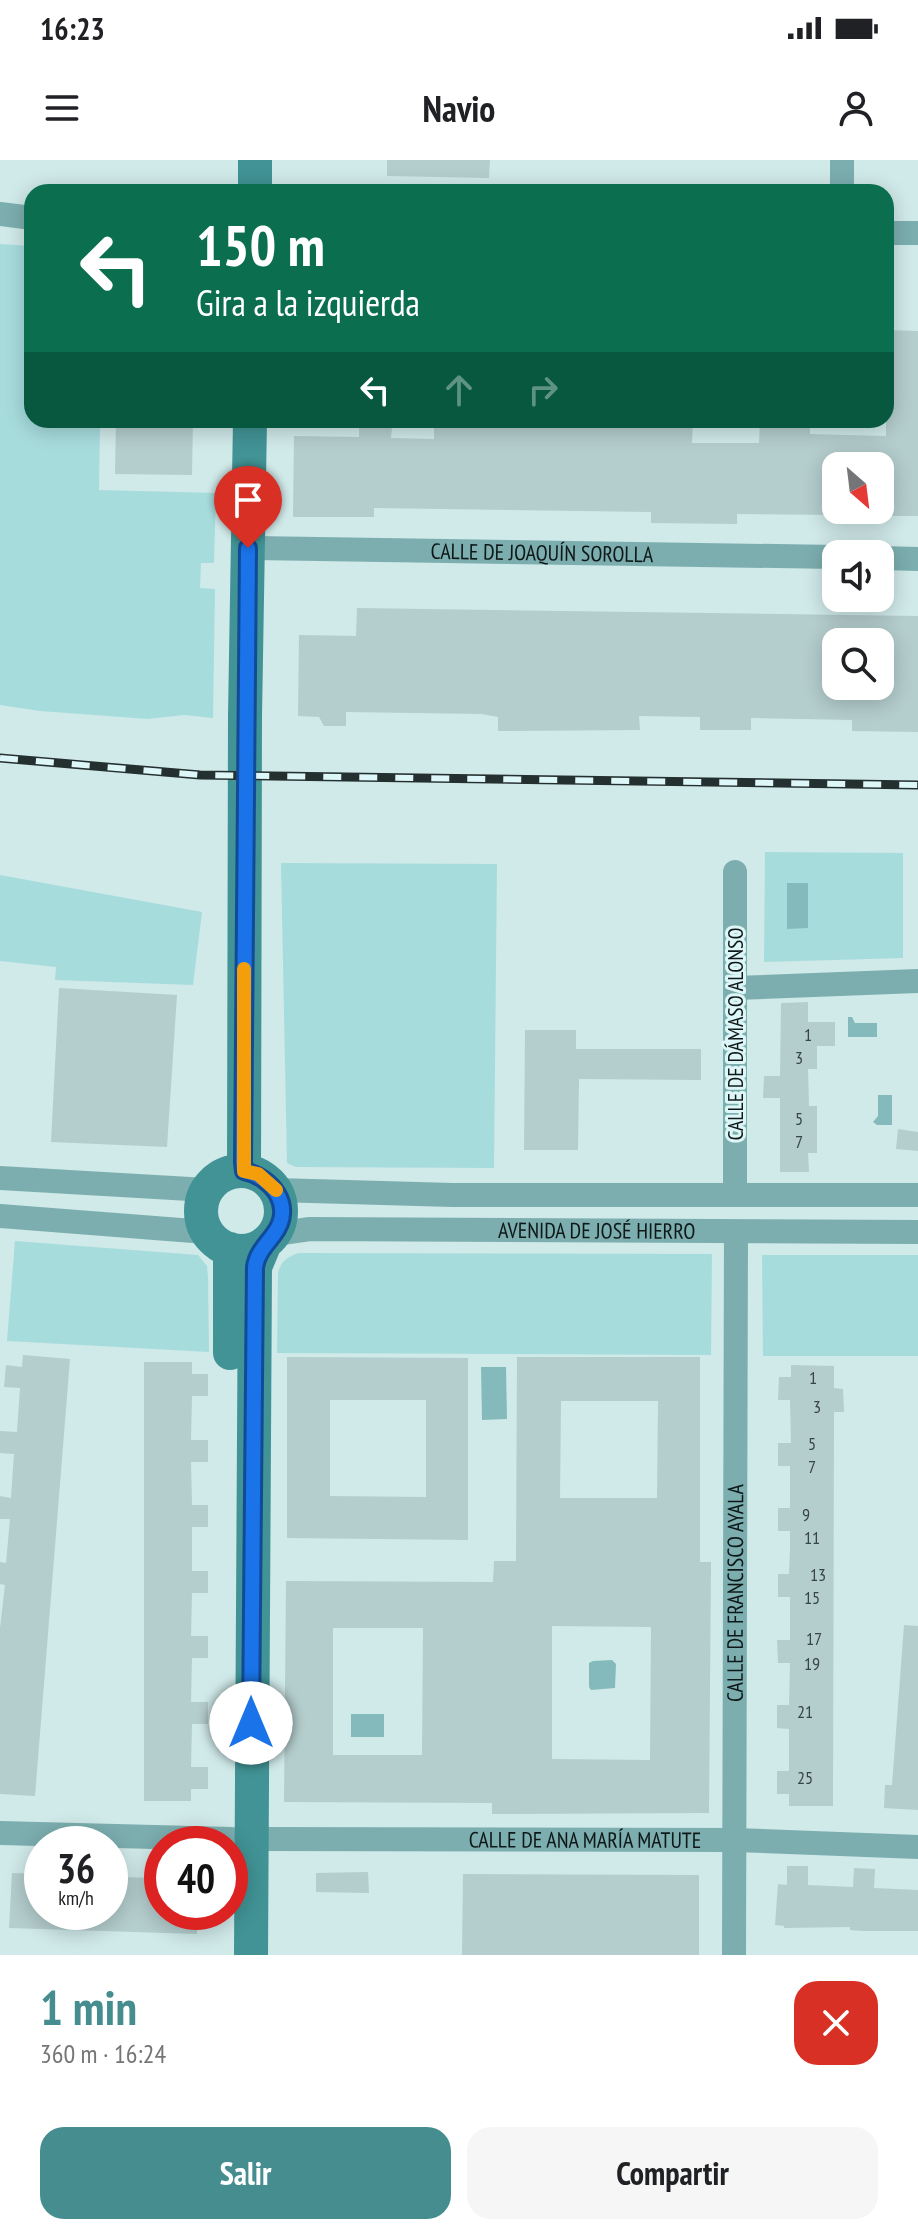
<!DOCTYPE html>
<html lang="es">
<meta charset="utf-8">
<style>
:root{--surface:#fff;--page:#f6f6f6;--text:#202124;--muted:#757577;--accent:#458d8f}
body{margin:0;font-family:"PT Sans Narrow",sans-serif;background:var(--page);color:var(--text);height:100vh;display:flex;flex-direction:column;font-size:30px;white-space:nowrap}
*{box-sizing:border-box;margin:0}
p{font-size:26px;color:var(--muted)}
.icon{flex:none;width:44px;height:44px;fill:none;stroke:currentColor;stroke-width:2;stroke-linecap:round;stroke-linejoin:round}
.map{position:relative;height:1795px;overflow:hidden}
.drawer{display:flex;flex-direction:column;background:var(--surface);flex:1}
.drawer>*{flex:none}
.banner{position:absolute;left:24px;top:24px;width:870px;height:244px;border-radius:24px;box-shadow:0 4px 20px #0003;background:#0b6e4f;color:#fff;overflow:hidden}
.needle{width:52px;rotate:152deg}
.fabs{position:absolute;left:822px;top:292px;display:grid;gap:16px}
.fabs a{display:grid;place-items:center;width:72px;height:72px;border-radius:16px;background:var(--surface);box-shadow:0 4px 20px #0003;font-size:40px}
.speed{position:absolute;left:24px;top:1666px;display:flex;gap:16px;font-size:40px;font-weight:700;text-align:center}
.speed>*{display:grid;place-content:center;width:104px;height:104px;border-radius:50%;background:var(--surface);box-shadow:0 4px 20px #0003;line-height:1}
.speed small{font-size:20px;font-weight:400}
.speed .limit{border:12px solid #d22;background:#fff;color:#111}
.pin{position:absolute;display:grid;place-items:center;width:68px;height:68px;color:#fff;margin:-82px -34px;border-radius:50% 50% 50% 0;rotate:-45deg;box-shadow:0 0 8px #0007}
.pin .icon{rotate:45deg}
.me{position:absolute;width:88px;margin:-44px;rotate:0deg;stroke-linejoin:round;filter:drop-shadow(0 0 6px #0008)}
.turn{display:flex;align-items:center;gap:28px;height:168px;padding:0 40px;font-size:36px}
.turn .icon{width:104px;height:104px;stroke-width:2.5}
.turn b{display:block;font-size:56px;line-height:68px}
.lanes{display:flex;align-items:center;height:76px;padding:0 40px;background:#0003;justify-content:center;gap:40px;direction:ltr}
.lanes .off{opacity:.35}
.round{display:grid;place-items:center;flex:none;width:84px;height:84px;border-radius:24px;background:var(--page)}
.overview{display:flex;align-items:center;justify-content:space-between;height:136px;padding:0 40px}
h1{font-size:48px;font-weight:600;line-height:60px;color:var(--accent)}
.cta{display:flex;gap:16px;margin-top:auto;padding:16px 40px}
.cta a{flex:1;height:92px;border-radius:24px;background:var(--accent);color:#fff;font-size:32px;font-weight:600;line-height:92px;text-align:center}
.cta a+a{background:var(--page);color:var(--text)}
.status{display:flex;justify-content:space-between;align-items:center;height:56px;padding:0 40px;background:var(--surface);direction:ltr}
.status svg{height:22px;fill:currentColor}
header{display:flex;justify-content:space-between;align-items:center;height:104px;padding:0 40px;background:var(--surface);font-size:36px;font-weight:600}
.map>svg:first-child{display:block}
</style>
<div class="status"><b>16:23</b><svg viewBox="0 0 49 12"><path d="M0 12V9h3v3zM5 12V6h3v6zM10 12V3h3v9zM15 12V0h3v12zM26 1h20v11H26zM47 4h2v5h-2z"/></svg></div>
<header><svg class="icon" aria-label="menu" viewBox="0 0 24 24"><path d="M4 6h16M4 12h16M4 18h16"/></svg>Navio<svg class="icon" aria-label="person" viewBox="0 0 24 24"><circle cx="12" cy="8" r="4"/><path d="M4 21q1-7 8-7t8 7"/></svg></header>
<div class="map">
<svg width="918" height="1795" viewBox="0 0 918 1795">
<rect width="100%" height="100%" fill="#d0e9e9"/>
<path fill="#a7dcdd" d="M0 84 32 86V260H100L99 330 216 333 214 403H201L200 428 215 429 213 558 184 555 148 559 40 551 0 545Z
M765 692 903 693V798L764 802Z
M281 703 497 704 494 1008 296 1007 287 1003Z
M0 715 202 752 193 825 55 820 56 807 0 801Z
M15 1081 198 1095 207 1106 208 1117 209 1192 7 1181Z
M298 1093 712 1094 711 1195 277 1193 278 1113C281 1101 286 1098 298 1093Z
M762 1095H918V1196H763Z"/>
<path fill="#84babb" d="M787 723H808V768L787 769Z
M848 857H852L855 863H877V877H848Z
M878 935H892V965H877L873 962 878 956Z
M481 1207H506L507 1259 482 1260Z
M612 1500 616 1504 615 1528 591 1530 589 1527V1503L593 1501Z
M351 1554H384V1577H351Z"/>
<path fill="#b4cdcd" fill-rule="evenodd" d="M387 0H490L489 18 387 16Z
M886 170 918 171V356H880V306H836V355L737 354V364L651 363V352L374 348V357H293L294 276 359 277V268H392L391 278 434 279V260H693L692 283H759L760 260H810V274L886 276Z
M116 260H193L192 315 115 314Z
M357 448 918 456V572L852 571V560L751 558V570H700V557L639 556 640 570 498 571V557L482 554 346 552V566H324L319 557 298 556 299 475 356 476ZM836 482H880V526H836Z
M59 828 177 835 167 987 51 982Z
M808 842V862H835V886H817V909H808L809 946H817V993H808L809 1012H780V938H763L764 916H780L781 843Z
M525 870H576V889H701V920L579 919 578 990H524Z
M898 969 918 972V991L896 989Z
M23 1195 70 1199 35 1636 0 1634V1468L5 1425 0 1424V1402L6 1403 10 1359H0V1336L11 1338 14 1294 0 1293V1271L17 1272 20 1228 4 1227 6 1205 22 1207Z
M287 1197 468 1198V1380L287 1378ZM330 1240H426V1337L330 1336Z
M517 1197H700V1402H711L709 1653 492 1654V1643L284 1642 286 1421 493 1422 494 1401H516ZM561 1241H658L657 1338H560ZM552 1466 651 1467 650 1600 552 1599ZM333 1468H423L422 1595H333Z
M144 1202H192V1214H208V1236H192L191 1280H208V1302H191L192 1345H208V1367H192V1411H208V1433H192L191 1476H208V1498H192L191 1542H208V1564H192L191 1607H208V1629H191V1641H144Z
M791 1205 834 1206V1228L843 1229 844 1252H834L833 1646H789V1634H777V1611H789V1569L777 1568V1545H789L790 1503H778L777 1480H790V1437H778V1414H789L790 1390V1371H778V1348H790V1306H778V1283H791L790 1240H778L779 1217H791Z
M904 1465 918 1466V1650L884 1648 885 1625H892Z
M787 1706H808V1725L853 1727 854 1708 875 1709 874 1728 918 1730V1771H862L850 1770V1767L784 1768V1766L775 1765 778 1724 787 1725Z
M368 1712 369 1733 316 1732V1713Z
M12 1713 42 1714V1752H110V1717L162 1718V1752H197V1774L9 1768Z
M463 1714 699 1715V1795H462Z"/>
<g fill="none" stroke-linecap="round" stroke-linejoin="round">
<g stroke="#7caeaf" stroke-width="24">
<path d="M842 32V0"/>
<path d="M0 54 32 58"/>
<path d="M886 73H918"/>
<path id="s1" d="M248 388 836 397"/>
<path d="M880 398 918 399"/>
<path d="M735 712V1035"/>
<path d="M735 828 918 821"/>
<path d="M0 1018 207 1030"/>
<path d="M276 1030 453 1035H918"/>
<path d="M0 1056 206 1072"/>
<path id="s2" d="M275 1074 310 1069 918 1072"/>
<path d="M0 1673 231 1679"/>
<path id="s3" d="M251 1679 735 1680 918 1687"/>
<path id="s4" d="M734 1795 736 1072"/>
</g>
<path stroke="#419395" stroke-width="34" d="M255 32V0
M201 1051a40 40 0 1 1 80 0a40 40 0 1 1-80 0Z
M244 1011 245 556 250 260
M230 1089V1193
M251 1795 255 1107 265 1083"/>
<defs>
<path id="rail" d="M0 598 200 615 918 625"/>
</defs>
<use href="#rail" stroke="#242f2f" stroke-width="9"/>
<use href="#rail" stroke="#ddf6f7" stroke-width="6" stroke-dasharray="18" stroke-linecap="butt"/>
</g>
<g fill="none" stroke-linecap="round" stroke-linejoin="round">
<defs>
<path id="route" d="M248 388 243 1002 244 1011C272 1017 295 1046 274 1074 266 1085 257 1093 255 1107L251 1563"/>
</defs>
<use href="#route" stroke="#114b97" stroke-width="20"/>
<use href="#route" stroke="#1a73e8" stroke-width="14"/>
<path stroke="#f59e0b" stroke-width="14" d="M244 809V1011L258 1014 276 1030"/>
</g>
<g text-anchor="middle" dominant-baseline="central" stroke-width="6" stroke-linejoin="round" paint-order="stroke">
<g font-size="18" fill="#384545">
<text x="808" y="874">1</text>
<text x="799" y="897">3</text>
<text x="799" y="958">5</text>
<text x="799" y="981">7</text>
<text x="813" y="1217">1</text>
<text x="817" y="1246">3</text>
<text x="812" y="1283">5</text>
<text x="812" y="1306">7</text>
<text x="806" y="1354">9</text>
<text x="812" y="1377">11</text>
<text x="818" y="1414">13</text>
<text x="812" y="1437">15</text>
<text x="814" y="1478">17</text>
<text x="812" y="1503">19</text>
<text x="805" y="1551">21</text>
<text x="805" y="1617">25</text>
</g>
<g font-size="22" fill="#0f1818" stroke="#ddf6f7">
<text stroke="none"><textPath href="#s1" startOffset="294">CALLE DE JOAQUÍN SOROLLA</textPath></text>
<text transform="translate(735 874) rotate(-90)">CALLE DE DÁMASO ALONSO</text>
<text stroke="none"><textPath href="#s2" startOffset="322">AVENIDA DE JOSÉ HIERRO</textPath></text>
<text stroke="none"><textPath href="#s4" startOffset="362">CALLE DE FRANCISCO AYALA</textPath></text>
<text stroke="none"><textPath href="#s3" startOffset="334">CALLE DE ANA MARÍA MATUTE</textPath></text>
</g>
</g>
</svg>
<div class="fabs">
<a><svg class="needle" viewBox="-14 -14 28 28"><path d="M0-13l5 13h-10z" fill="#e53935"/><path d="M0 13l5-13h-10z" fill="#757577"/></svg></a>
<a><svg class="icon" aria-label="sound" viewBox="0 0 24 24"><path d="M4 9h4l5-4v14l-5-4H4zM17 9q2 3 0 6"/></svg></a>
<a><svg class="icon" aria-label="search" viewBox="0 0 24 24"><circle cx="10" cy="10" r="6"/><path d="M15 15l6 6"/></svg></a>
</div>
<div class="speed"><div>36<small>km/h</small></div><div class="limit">40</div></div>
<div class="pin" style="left:248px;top:388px;background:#d93025"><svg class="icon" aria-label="arrive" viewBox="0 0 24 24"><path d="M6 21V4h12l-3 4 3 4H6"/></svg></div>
<svg class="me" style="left:251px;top:1563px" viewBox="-20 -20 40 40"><circle r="19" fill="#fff"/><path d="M0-13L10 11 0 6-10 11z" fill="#1a73e8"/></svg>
<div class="banner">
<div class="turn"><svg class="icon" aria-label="left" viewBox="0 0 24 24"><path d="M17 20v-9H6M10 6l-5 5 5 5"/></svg><div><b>150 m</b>Gira a la izquierda</div></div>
<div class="lanes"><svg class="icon" aria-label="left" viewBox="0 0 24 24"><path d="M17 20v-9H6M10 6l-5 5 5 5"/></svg><svg class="icon off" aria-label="ahead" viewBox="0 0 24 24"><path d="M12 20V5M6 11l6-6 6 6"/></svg><svg class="icon off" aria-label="right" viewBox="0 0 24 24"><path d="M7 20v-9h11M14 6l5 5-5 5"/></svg></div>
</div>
</div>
<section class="drawer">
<div class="overview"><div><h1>1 min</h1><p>360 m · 16:24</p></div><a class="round" style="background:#d93025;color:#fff"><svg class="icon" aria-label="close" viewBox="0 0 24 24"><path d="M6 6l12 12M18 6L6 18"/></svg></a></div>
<div class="cta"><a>Salir</a><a>Compartir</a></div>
</section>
